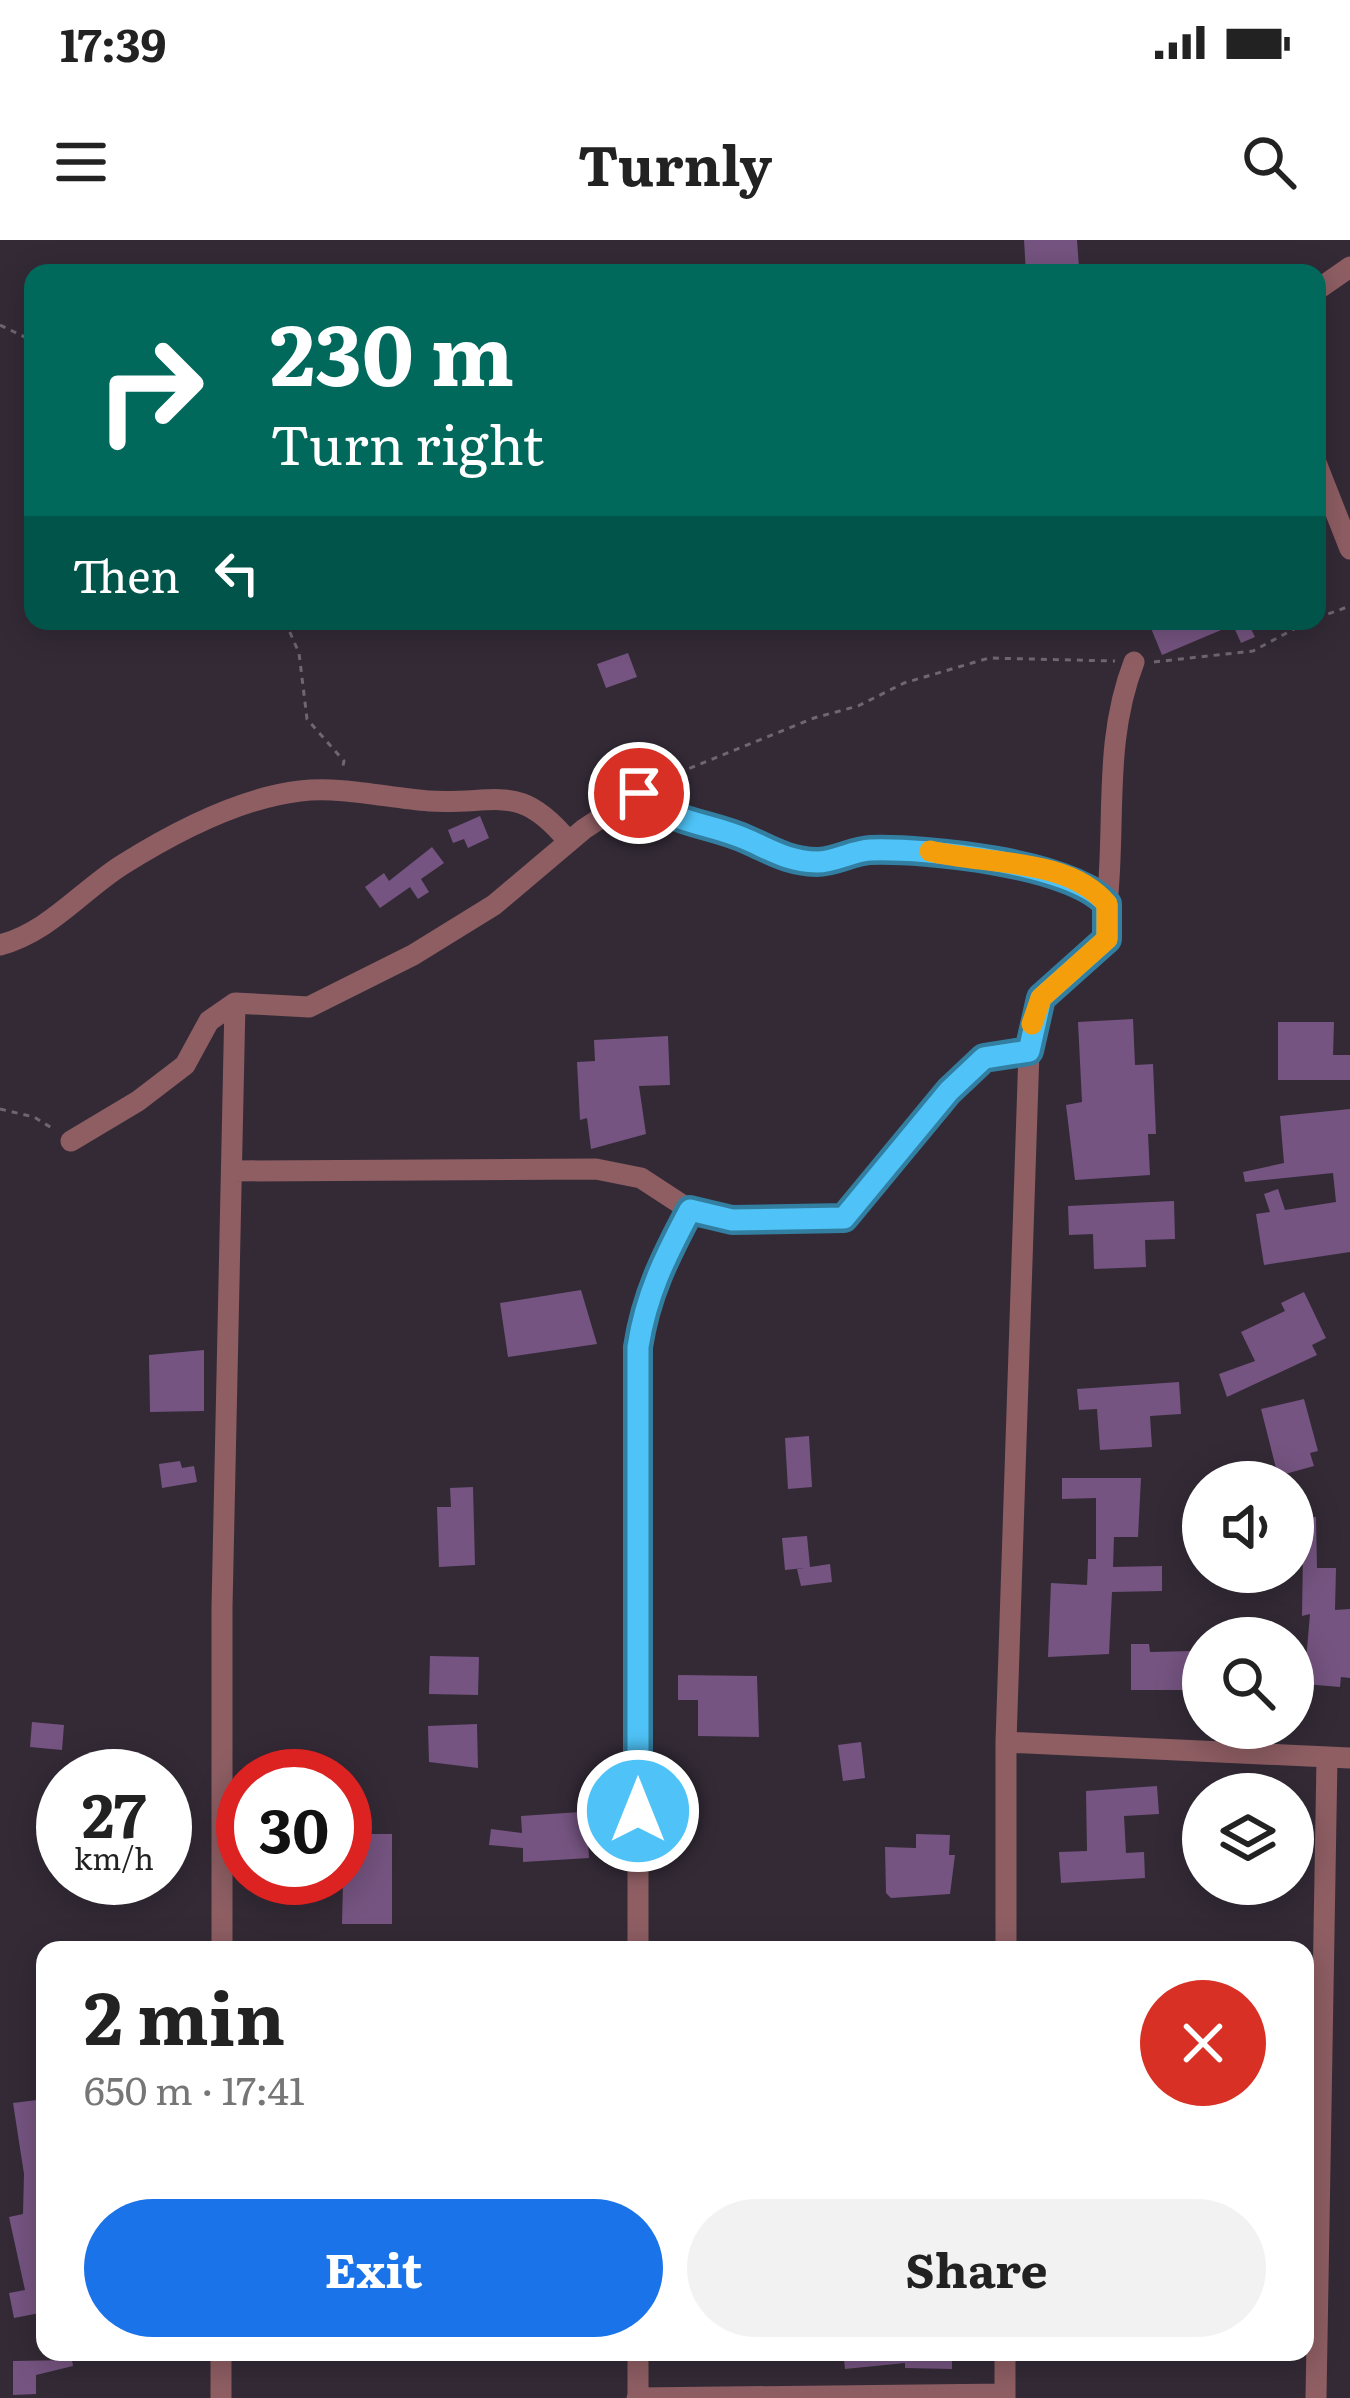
<!DOCTYPE html>
<meta charset="utf-8">
<style>
:root{--surface:#fff;--page:#f2f2f2;--text:#222;--muted:#767676;--accent:#1a73e8}
body{margin:0;font-family:Literata,serif;background:var(--page);color:var(--text);height:100vh;display:flex;flex-direction:column;font-size:45px;white-space:nowrap}
*{box-sizing:border-box;margin:0}
p{font-size:39px;color:var(--muted)}
.icon{flex:none;width:66px;height:66px;fill:none;stroke:currentColor;stroke-width:2;stroke-linecap:round;stroke-linejoin:round}
.map{position:relative;flex:1;overflow:hidden}
.sheet{position:absolute;left:36px;top:1701px;width:1278px;height:420px;display:flex;flex-direction:column;background:var(--surface);border-radius:24px;box-shadow:0 6px 30px #0003}
.sheet>*{flex:none}
.guide{position:absolute;left:24px;top:24px;width:1302px;height:366px;border-radius:24px;box-shadow:0 6px 30px #0003;background:#00695c;color:#fff;overflow:hidden}
.tools{position:absolute;left:1182px;top:1221px;display:grid;gap:24px}
.tools a{display:grid;place-items:center;width:132px;height:132px;border-radius:50%;background:var(--surface);box-shadow:0 6px 30px #0003;font-size:60px}
.speed{position:absolute;left:36px;top:1509px;display:flex;gap:24px;font-size:60px;font-weight:700;text-align:center}
.speed>*{display:grid;place-content:center;width:156px;height:156px;border-radius:50%;background:var(--surface);box-shadow:0 6px 30px #0003;line-height:1}
.speed small{font-size:30px;font-weight:400}
.speed .limit{border:18px solid #d22;background:#fff;color:#111}
.pin{position:absolute;display:grid;place-items:center;width:102px;height:102px;color:#fff;margin:-51px;border:6px solid #fff;border-radius:50%;box-shadow:0 3px 12px #0007}
.me{position:absolute;width:132px;margin:-66px;rotate:0deg;stroke-linejoin:round;filter:drop-shadow(0 0 9px #0008)}
.turn{display:flex;align-items:center;gap:42px;height:252px;padding:0 48px;font-size:54px}
.turn .icon{width:156px;height:156px;stroke-width:2.5}
.turn b{display:block;font-size:84px;line-height:102px}
.then{display:flex;align-items:center;height:114px;padding:0 48px;background:#0003;gap:24px;font-size:45px}
.round{display:grid;place-items:center;flex:none;width:126px;height:126px;border-radius:63px;background:var(--page)}
.headline{display:flex;align-items:center;justify-content:space-between;height:204px;padding:0 48px}
h1{font-size:72px;font-weight:700;line-height:90px}
.button{display:flex;gap:24px;margin-top:auto;padding:24px 48px}
.button a{flex:1;height:138px;border-radius:72px;background:var(--accent);color:#fff;font-size:48px;font-weight:700;line-height:138px;text-align:center}
.button a+a{background:var(--page);color:var(--text)}
.status{display:flex;justify-content:space-between;align-items:center;height:84px;padding:0 60px;background:var(--surface);direction:ltr}
.status svg{height:33px;fill:currentColor}
header{display:flex;justify-content:space-between;align-items:center;height:156px;padding:0 48px;background:var(--surface);font-size:54px;font-weight:700}
.map>svg:first-child{display:block}
</style>
<div class="status"><b>17:39</b><svg viewBox="0 0 49 12"><path d="M0 12V9h3v3zM5 12V6h3v6zM10 12V3h3v9zM15 12V0h3v12zM26 1h20v11H26zM47 4h2v5h-2z"/></svg></div>
<header><svg class="icon" aria-label="menu" viewBox="0 0 24 24"><path d="M4 6h16M4 12h16M4 18h16"/></svg>Turnly<svg class="icon" aria-label="search" viewBox="0 0 24 24"><circle cx="10" cy="10" r="6"/><path d="M15 15l6 6"/></svg></header>
<div class="map">
<svg width="1350" height="2158" viewBox="0 0 1350 2158">
<rect width="100%" height="100%" fill="#332a36"/>
<path fill="#755481" d="M1024 0H1077L1079 27H1068L1069 33H1026Z
M1148 381H1247L1255 397 1241 403 1233 385 1162 415Z
M628 413 637 437 606 448 597 424Z
M480 576 489 598 468 608 464 599 453 603 448 590Z
M432 607 444 623 421 639 429 652 418 659 410 647 380 668 365 647 384 633 389 641Z
M1133 779 1135 825 1153 824 1156 894H1148L1150 935 1075 940 1066 865 1082 862 1078 782Z
M1278 782H1334L1333 815H1350V840H1278Z
M668 796 670 845 639 846 646 894 591 909 587 878 580 880 577 822 595 821 594 800Z
M1350 869V1012L1264 1025 1256 974 1270 972 1264 954 1278 949 1285 970 1336 962 1333 933 1245 942 1243 932 1284 923 1280 876Z
M1174 961 1175 999 1145 1000 1146 1027 1094 1029 1093 994 1069 995 1068 966Z
M581 1050 597 1104 508 1117 500 1063Z
M1304 1052 1326 1098 1312 1105 1317 1115 1227 1157 1219 1134 1255 1121 1241 1092 1285 1071 1281 1063Z
M204 1110V1171L150 1172 149 1115Z
M1179 1142 1181 1174 1150 1176 1152 1207 1100 1210 1097 1169 1079 1170 1077 1149Z
M1304 1159 1318 1211 1310 1213 1314 1226 1278 1236 1261 1169Z
M809 1196 812 1247 788 1249 785 1198Z
M180 1221 182 1228 194 1226 197 1242 162 1248 159 1224Z
M1062 1238H1141L1138 1297H1114L1113 1327 1162 1326V1351L1112 1352 1109 1414 1048 1417 1051 1343 1087 1345 1088 1319H1096V1258L1062 1259Z
M473 1247 475 1325 439 1327 437 1267H451L450 1248Z
M1304 1277H1316L1317 1328H1336L1335 1370 1350 1369V1438L1341 1437 1340 1447 1304 1444 1310 1374 1302 1376 1303 1310 1293 1311V1293L1304 1292Z
M807 1296 810 1327 830 1324 832 1342 801 1346 797 1329 804 1328 785 1330 782 1298Z
M1131 1404H1149L1150 1412 1193 1411V1450H1131Z
M430 1416 479 1417 478 1455 429 1454Z
M678 1435 757 1436 759 1497 698 1496V1460H678Z
M32 1482 64 1485 62 1510 30 1507Z
M477 1484 478 1528 429 1522 428 1486Z
M861 1502 865 1538 843 1541 838 1505Z
M1157 1546 1159 1574 1124 1576 1126 1613 1144 1612 1145 1638 1061 1643 1059 1612 1087 1611 1086 1551Z
M352 1553 360 1594H392V1684H342L345 1554Z
M580 1572 581 1584H587L589 1618 523 1622V1608L489 1605 491 1589 522 1593 521 1576Z
M916 1594 950 1595 949 1615H955L950 1654 891 1658 886 1653 885 1607 916 1608Z
M45 1859V1956L36 1955 45 2000V2072L14 2078 9 2053 25 2050 9 1977 23 1974 24 1934 13 1863Z
M843 2112H952V2129L905 2128V2123L845 2129Z
M72 2120 73 2126 36 2135V2154L13 2155V2121Z"/>
<g fill="none" stroke-linecap="round" stroke-linejoin="round">
<path stroke="#6e6670" stroke-width="3" stroke-dasharray="6 6" stroke-linecap="butt" d="M0 85 33 101
M1317 378 1350 366
M285 381 299 413 307 479 344 521 342 530
M1154 422 1253 411 1309 381
M656 542 814 478 858 466 904 443 989 418 1115 421
M0 869 34 877 55 890"/>
<path stroke="#8e5e63" stroke-width="21" d="M1317 50 1350 27
M1317 225 1350 309
M1107 664C1116 581 1103 502 1134 422
M0 705C49 692 80 652 122 625 173 593 240 558 300 551 341 546 388 558 429 561 498 565 519 541 569 602
M71 901 138 861 185 825 209 781 235 763 309 767 413 715 494 665 584 589 639 553 668 576 744 598 780 618 822 622 862 610 920 609 1060 634 1092 646 1107 664V699L1041 758 1029 811 1006 1502V1710
M232 931 596 929 641 938 690 970 732 980 844 978 949 851 984 817 1029 811
M1006 1502 1350 1518
M222 1710V1368L235 763
M638 1710V1107L647 1053 690 970
M221 2158V2112
M637 2158 1005 2154
M638 2158V2112
M1005 2158V2112
M1316 2158 1327 1518"/>
</g>
<g fill="none" stroke-linecap="round" stroke-linejoin="round">
<defs>
<path id="route" d="M638 1571V1107C646 1055 665 1017 690 970L732 980 844 978 949 851 984 818 1029 811 1041 758 1107 699V664C1072 623 926 608 870 610 852 611 835 622 817 622 788 621 773 611 748 600 709 582 672 585 639 553"/>
</defs>
<use href="#route" stroke="#337fa1" stroke-width="30"/>
<use href="#route" stroke="#4fc3f7" stroke-width="21"/>
<path stroke="#f59e0b" stroke-width="21" d="M930 611C986 625 1068 617 1107 664V699L1041 758 1032 784"/>
</g>
</svg>
<div class="tools">
<a><svg class="icon" aria-label="sound" viewBox="0 0 24 24"><path d="M4 9h4l5-4v14l-5-4H4zM17 9q2 3 0 6"/></svg></a>
<a><svg class="icon" aria-label="search" viewBox="0 0 24 24"><circle cx="10" cy="10" r="6"/><path d="M15 15l6 6"/></svg></a>
<a><svg class="icon" aria-label="layers" viewBox="0 0 24 24"><path d="M12 4l9 5-9 5-9-5zM3 14l9 5 9-5"/></svg></a>
</div>
<div class="speed"><div>27<small>km/h</small></div><div class="limit">30</div></div>
<div class="pin" style="left:639px;top:553px;background:#d93025"><svg class="icon" aria-label="arrive" viewBox="0 0 24 24"><path d="M6 21V4h12l-3 4 3 4H6"/></svg></div>
<svg class="me" style="left:638px;top:1571px" viewBox="-20 -20 40 40"><circle r="17" fill="#4fc3f7" stroke="#fff" stroke-width="3"/><path d="M0-11L8 9 0 5-8 9z" fill="#fff"/></svg>
<div class="guide">
<div class="turn"><svg class="icon" aria-label="right" viewBox="0 0 24 24"><path d="M7 20v-9h11M14 6l5 5-5 5"/></svg><div><b>230 m</b>Turn right</div></div>
<div class="then">Then<svg class="icon" aria-label="left" viewBox="0 0 24 24"><path d="M17 20v-9H6M10 6l-5 5 5 5"/></svg></div>
</div>
<section class="sheet">
<div class="headline"><div><h1>2 min</h1><p>650 m · 17:41</p></div><a class="round" style="background:#d93025;color:#fff"><svg class="icon" aria-label="close" viewBox="0 0 24 24"><path d="M6 6l12 12M18 6L6 18"/></svg></a></div>
<div class="button"><a>Exit</a><a>Share</a></div>
</section>
</div>
